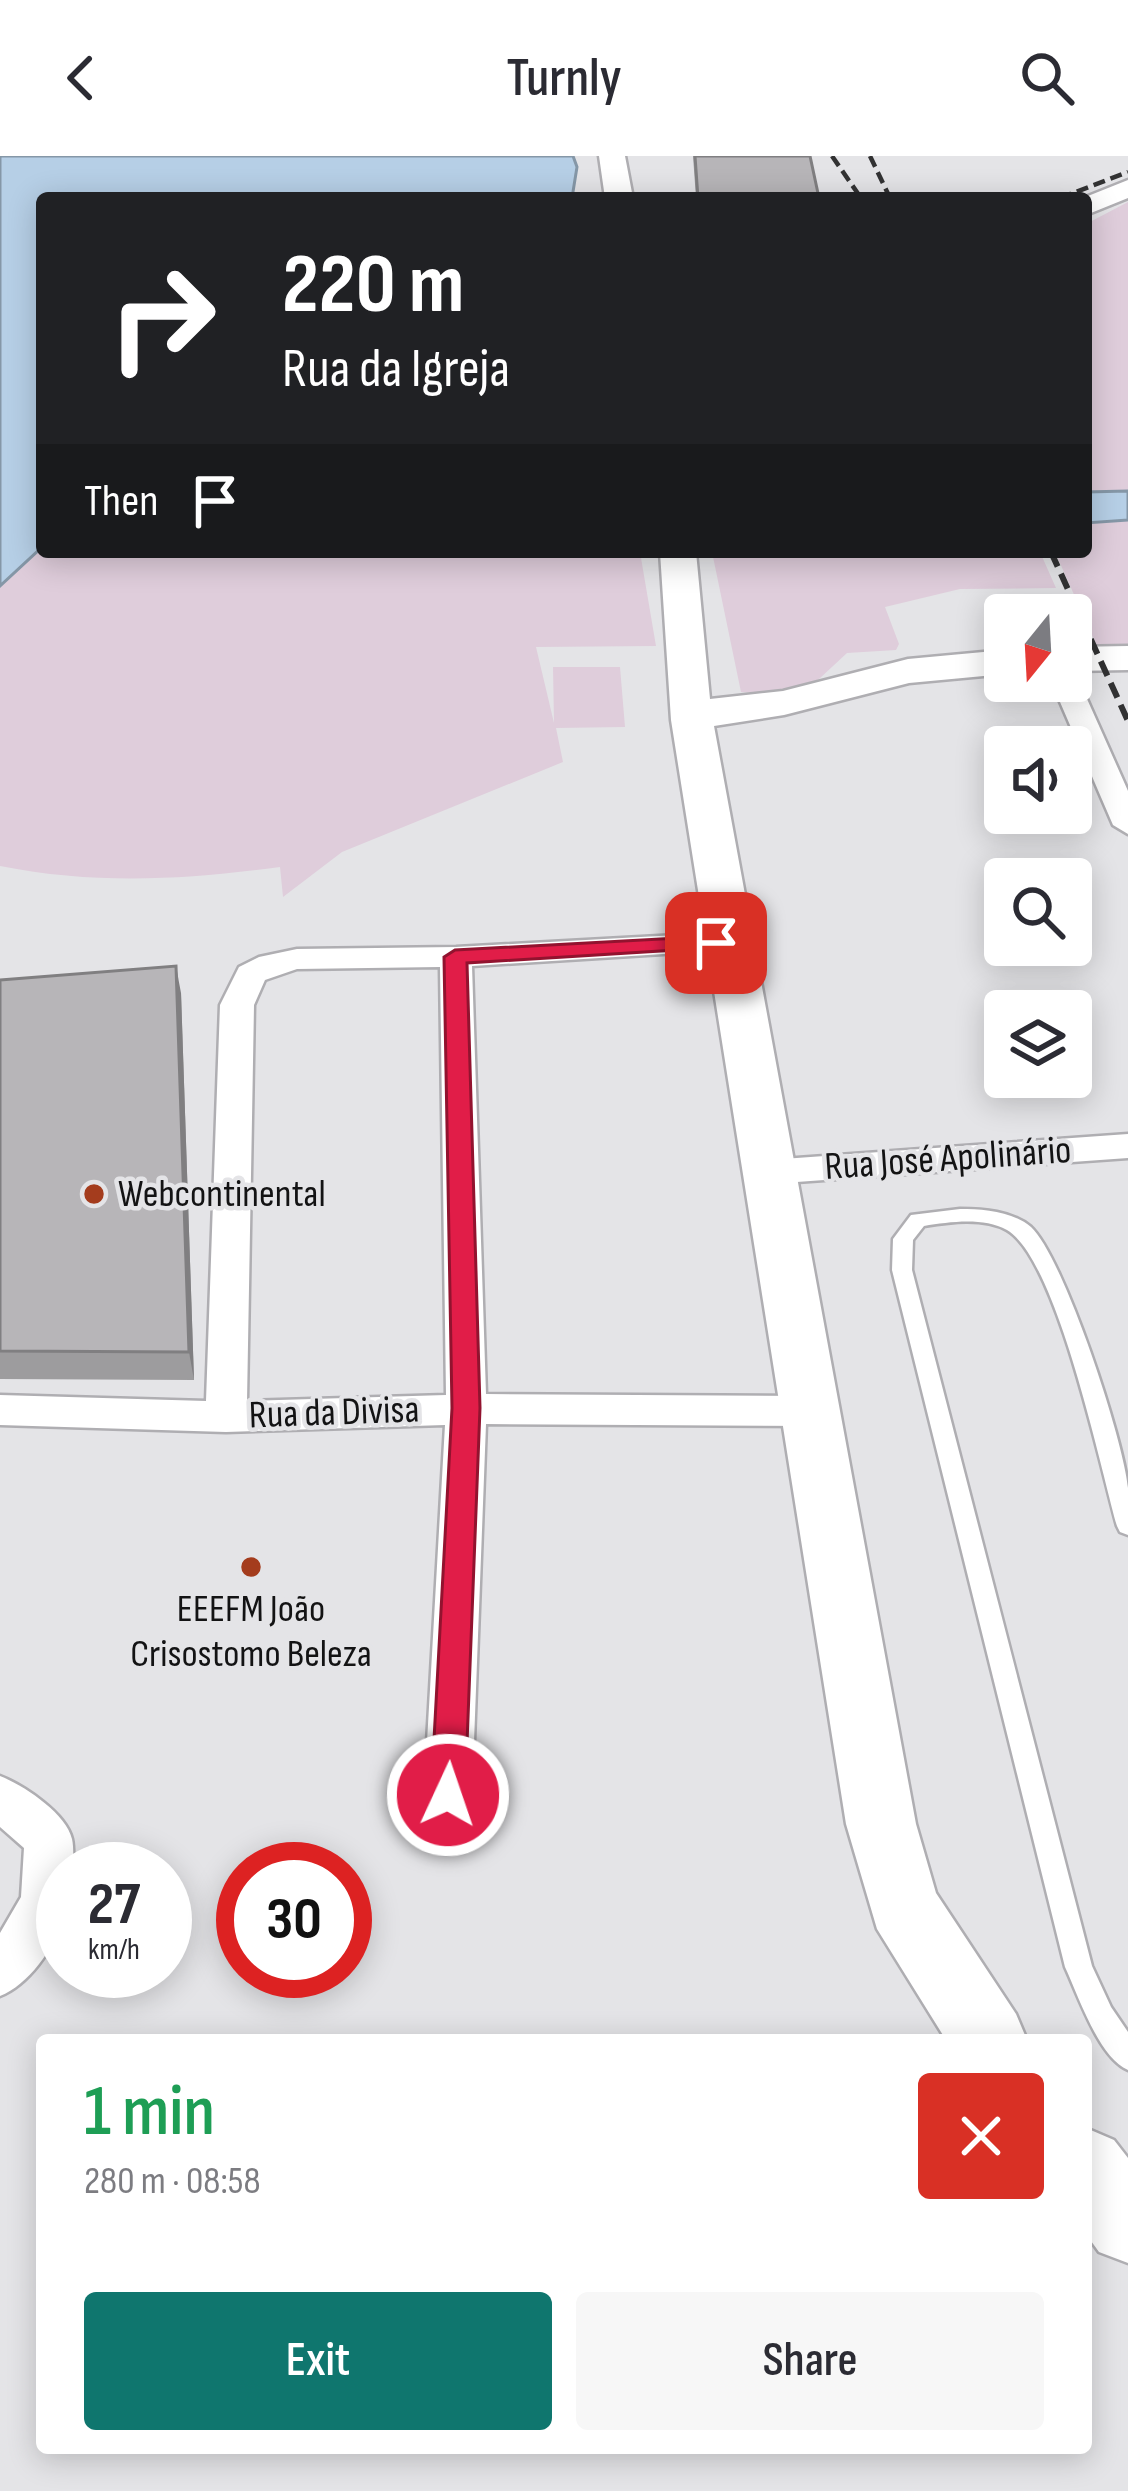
<!DOCTYPE html>
<meta charset="utf-8">
<style>
:root{--surface:#fff;--page:#f7f7f7;--text:#2b2b33;--muted:#7c7c81;--accent:#0f766e}
body{margin:0;font-family:"Sofia Sans Condensed",sans-serif;background:var(--page);color:var(--text);height:100vh;display:flex;flex-direction:column;font-size:45px;white-space:nowrap}
*{box-sizing:border-box;margin:0}
p{font-size:39px;color:var(--muted)}
.icon{flex:none;width:66px;height:66px;fill:none;stroke:currentColor;stroke-width:2;stroke-linecap:round;stroke-linejoin:round}
.map{position:relative;flex:1;overflow:hidden}
.side{position:absolute;left:36px;top:1878px;width:1056px;height:420px;display:flex;flex-direction:column;background:var(--surface);border-radius:12px;box-shadow:0 6px 30px #0003}
.side>*{flex:none}
.banner{position:absolute;left:36px;top:36px;width:1056px;height:366px;border-radius:12px;box-shadow:0 6px 30px #0003;background:#202124;color:#fff;overflow:hidden}
.needle{width:78px;rotate:198deg}
.tools{position:absolute;left:984px;top:438px;display:grid;gap:24px}
.tools a{display:grid;place-items:center;width:108px;height:108px;border-radius:12px;background:var(--surface);box-shadow:0 6px 30px #0003;font-size:60px}
.speed{position:absolute;left:36px;top:1686px;display:flex;gap:24px;font-size:60px;font-weight:700;text-align:center}
.speed>*{display:grid;place-content:center;width:156px;height:156px;border-radius:50%;background:var(--surface);box-shadow:0 6px 30px #0003;line-height:1}
.speed small{font-size:30px;font-weight:400}
.speed .limit{border:18px solid #d22;background:#fff;color:#111}
.pin{position:absolute;display:grid;place-items:center;width:102px;height:102px;color:#fff;margin:-51px;border-radius:24px;box-shadow:0 6px 18px #0006}
.me{position:absolute;width:132px;margin:-66px;rotate:3deg;stroke-linejoin:round;filter:drop-shadow(0 0 9px #0008)}
.turn{display:flex;align-items:center;gap:42px;height:252px;padding:0 48px;font-size:54px}
.turn .icon{width:156px;height:156px;stroke-width:2.5}
.turn b{display:block;font-size:84px;line-height:102px}
.then{display:flex;align-items:center;height:114px;padding:0 48px;background:#0003;gap:24px;font-size:45px}
.round{display:grid;place-items:center;flex:none;width:126px;height:126px;border-radius:12px;background:var(--page)}
.headline{display:flex;align-items:center;justify-content:space-between;height:204px;padding:0 48px}
h1{font-size:72px;font-weight:600;line-height:90px;color:#1e9e55}
.primary-button{display:flex;gap:24px;margin-top:auto;padding:24px 48px}
.primary-button a{flex:1;height:138px;border-radius:12px;background:var(--accent);color:#fff;font-size:48px;font-weight:600;line-height:138px;text-align:center}
.primary-button a+a{background:var(--page);color:var(--text)}
header{display:flex;justify-content:space-between;align-items:center;height:156px;padding:0 48px;background:var(--surface);font-size:54px;font-weight:600}
.map>svg:first-child{display:block}
</style>
<header><svg class="icon" aria-label="back" viewBox="0 0 24 24"><path d="M15 5l-7 7 7 7"/></svg>Turnly<svg class="icon" aria-label="search" viewBox="0 0 24 24"><circle cx="10" cy="10" r="6"/><path d="M15 15l6 6"/></svg></header>
<div class="map">
<svg width="1128" height="2335" viewBox="0 0 1128 2335">
<rect width="100%" height="100%" fill="#e4e4e7"/>
<path fill="#dfcddb" d="M1128 46V335L1086 336V68Z
M1128 364V496L1100 497 1055 396H1086V367Z
M42 391V396H640L656 490 536 491 554 567 553 511H620L625 571 556 572 563 606 342 696 283 741 280 711C184 724 96 729 0 710V430Z
M712 396H1040L1056 432 960 433 885 451 899 488 896 494 847 497 819 523 787 539 741 536Z"/>
<path fill="#b6cfe6" stroke="#8597a7" stroke-width="3" d="M0 0H573L577 11 572 42H42V391L0 430Z
M1128 335V364L1086 367V336Z"/>
<g fill="none" stroke-linecap="round" stroke-linejoin="round">
<defs>
<path id="lane" d="M960 1053C983 1053 1012 1055 1031 1071 1064 1102 1124 1285 1128 1332 1128 1348 1128 1364 1128 1379L1120 1376 1117 1370C1100 1310 1057 1103 1007 1074 983 1061 950 1066 924 1070L913 1084 912 1114 1092 1810 1111 1851 1128 1876V1914C1099 1902 1078 1839 1065 1811L892 1114 893 1083 911 1059Z"/>
<path id="street" d="M1071 518 1079 525 1128 635V678L1113 669 1051 525H1071Z
M732 776 743 779 748 786 743 793 472 810 486 1238 813 1240 827 1244 833 1255 827 1266 813 1270 486 1268 472 1639 465 1654 448 1660 431 1654 424 1639 445 1269 226 1276 0 1269V1239L206 1245 220 849 239 811 259 801 297 793 456 791ZM440 811 446 1239 247 1245 254 849 265 824 297 813Z
M1128 978V1002L769 1028 756 1025 751 1016 756 1007 769 1004Z
M0 1620C23 1629 66 1657 72 1683 74 1692 73 1704 73 1713H63C63 1729 66 1749 62 1764 54 1793 28 1829 0 1840V1777L21 1741 24 1692 0 1671Z"/>
<path id="secondary" d="M599 0H625L633 42H605Z
M1128 24V42L1086 59 1083 42Z
M660 396H696L710 543 783 535 908 503 1005 494V518L909 527 784 559 714 570 916 1668 936 1737 1016 1858 1027 1884H946L877 1773 846 1668 671 564Z
M1128 490V514L1071 515V491Z
M1086 1972 1114 1984 1128 2002V2107L1099 2096 1086 2078Z"/>
</defs>
<use href="#lane" stroke="#afaeb2" stroke-width="5"/>
<use href="#street" stroke="#afaeb2" stroke-width="5"/>
<use href="#secondary" stroke="#afaeb2" stroke-width="5"/>
<use href="#lane" fill="#fff" fill-rule="evenodd"/>
<use href="#street" fill="#fff" fill-rule="evenodd"/>
<use href="#secondary" fill="#fff" fill-rule="evenodd"/>
<path stroke="#323233" stroke-width="4.5" stroke-dasharray="12 6" stroke-linecap="butt" d="M832 0 861 42
M870 0 890 42
M1060 42 1128 16"/>
<path stroke="#323233" stroke-width="6" stroke-dasharray="16 8" stroke-linecap="butt" d="M1051 396 1128 565"/>
</g>
<path fill="#9d9c9e" d="M693 0H810L819 42H696Z
M0 824 181 837 194 1224 0 1223Z"/>
<path fill="#807f81" d="M176 810 181 837 194 1224 189 1196Z"/>
<path fill="#b7b5b8" stroke="#807f81" stroke-width="3" d="M695 0H810L819 42H698Z
M176 810 189 1196 0 1195V824Z"/>
<path fill="#e11d48" stroke="#92132f" stroke-width="3" d="M716 780 724 782V791L467 807 480 1252 465 1639 460 1649 448 1653 436 1649 431 1639 452 1252 444 801 455 794Z"/>
<g fill="#a43c1d" stroke="#e4e4e7" stroke-width="4.5">
<circle cx="94" cy="1038" r="12"/>
<circle cx="251" cy="1411" r="12"/>
</g>
<g text-anchor="middle" dominant-baseline="central" stroke-width="9" stroke-linejoin="round" paint-order="stroke">
<g font-size="39" fill="#131314" stroke="#e4e4e7">
<text transform="translate(948 1003) rotate(-4)">Rua José Apolinário</text>
<text transform="translate(334 1257) rotate(-2)">Rua da Divisa</text>
</g>
<g font-size="39" fill="#131314" stroke="#e4e4e7" text-anchor="start">
<text x="118" y="1038">Webcontinental</text>
<text x="251" y="1453" text-anchor="middle">EEEFM João<tspan x="251" dy="45">Crisostomo Beleza</tspan></text>
</g>
</g>
</svg>
<div class="tools">
<a><svg class="needle" viewBox="-14 -14 28 28"><path d="M0-13l5 13h-10z" fill="#e53935"/><path d="M0 13l5-13h-10z" fill="#7c7c81"/></svg></a>
<a><svg class="icon" aria-label="sound" viewBox="0 0 24 24"><path d="M4 9h4l5-4v14l-5-4H4zM17 9q2 3 0 6"/></svg></a>
<a><svg class="icon" aria-label="search" viewBox="0 0 24 24"><circle cx="10" cy="10" r="6"/><path d="M15 15l6 6"/></svg></a>
<a><svg class="icon" aria-label="layers" viewBox="0 0 24 24"><path d="M12 4l9 5-9 5-9-5zM3 14l9 5 9-5"/></svg></a>
</div>
<div class="speed"><div>27<small>km/h</small></div><div class="limit">30</div></div>
<div class="pin" style="left:716px;top:787px;background:#d93025"><svg class="icon" aria-label="arrive" viewBox="0 0 24 24"><path d="M6 21V4h12l-3 4 3 4H6"/></svg></div>
<svg class="me" style="left:448px;top:1639px" viewBox="-20 -20 40 40"><circle r="17" fill="#e11d48" stroke="#fff" stroke-width="3"/><path d="M0-11L8 9 0 5-8 9z" fill="#fff"/></svg>
<div class="banner">
<div class="turn"><svg class="icon" aria-label="right" viewBox="0 0 24 24"><path d="M7 20v-9h11M14 6l5 5-5 5"/></svg><div><b>220 m</b>Rua da Igreja</div></div>
<div class="then">Then<svg class="icon" aria-label="arrive" viewBox="0 0 24 24"><path d="M6 21V4h12l-3 4 3 4H6"/></svg></div>
</div>
<section class="side">
<div class="headline"><div><h1>1 min</h1><p>280 m · 08:58</p></div><a class="round" style="background:#d93025;color:#fff"><svg class="icon" aria-label="close" viewBox="0 0 24 24"><path d="M6 6l12 12M18 6L6 18"/></svg></a></div>
<div class="primary-button"><a>Exit</a><a>Share</a></div>
</section>
</div>
